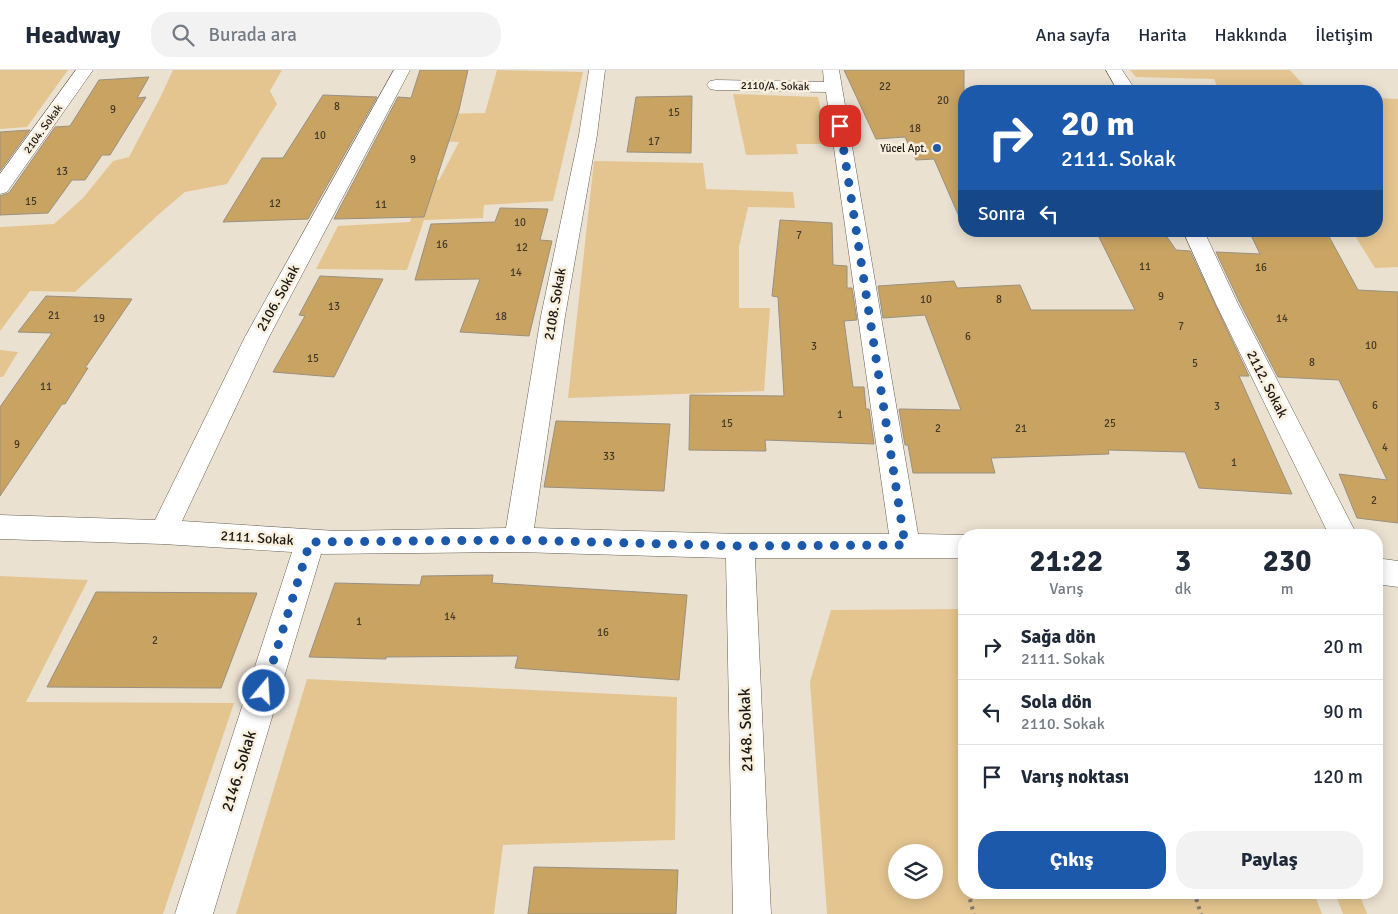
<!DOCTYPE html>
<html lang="tr">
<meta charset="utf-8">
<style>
:root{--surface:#fff;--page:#f2f2f3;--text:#1f2937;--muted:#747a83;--line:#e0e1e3;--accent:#1c59aa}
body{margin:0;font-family:Signika,sans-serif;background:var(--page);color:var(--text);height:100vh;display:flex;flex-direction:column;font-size:19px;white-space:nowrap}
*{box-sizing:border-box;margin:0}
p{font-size:16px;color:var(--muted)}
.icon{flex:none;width:28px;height:28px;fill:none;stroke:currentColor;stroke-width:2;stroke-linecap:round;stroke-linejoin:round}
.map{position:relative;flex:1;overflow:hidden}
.side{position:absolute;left:958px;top:459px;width:425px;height:370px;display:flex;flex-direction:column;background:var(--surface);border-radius:20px;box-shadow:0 2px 12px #0003}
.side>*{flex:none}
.banner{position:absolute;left:958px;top:15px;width:425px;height:152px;border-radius:20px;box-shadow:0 2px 12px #0003;background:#1c59aa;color:#fff;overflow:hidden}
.controls{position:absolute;left:888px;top:774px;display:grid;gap:10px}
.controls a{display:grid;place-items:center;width:55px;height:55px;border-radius:50%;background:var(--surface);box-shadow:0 2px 12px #0003;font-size:25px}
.pin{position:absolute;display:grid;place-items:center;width:42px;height:42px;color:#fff;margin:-21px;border-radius:10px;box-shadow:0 2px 8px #0006}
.me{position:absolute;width:55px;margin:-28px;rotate:18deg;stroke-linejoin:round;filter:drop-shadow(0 0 4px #0008)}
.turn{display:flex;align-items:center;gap:18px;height:105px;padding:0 20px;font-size:22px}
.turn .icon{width:65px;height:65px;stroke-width:2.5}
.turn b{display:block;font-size:35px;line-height:42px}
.then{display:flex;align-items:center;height:48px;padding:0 20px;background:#0003;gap:10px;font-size:19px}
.eta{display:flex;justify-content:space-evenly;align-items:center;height:85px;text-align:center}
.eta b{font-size:30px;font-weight:700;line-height:35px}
.cta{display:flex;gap:10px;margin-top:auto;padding:10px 20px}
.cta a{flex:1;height:58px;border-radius:20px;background:var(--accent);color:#fff;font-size:20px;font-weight:700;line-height:58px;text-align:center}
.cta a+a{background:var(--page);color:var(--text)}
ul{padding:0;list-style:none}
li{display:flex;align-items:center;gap:15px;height:65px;padding:0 20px;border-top:1px solid var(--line)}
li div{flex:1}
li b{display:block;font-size:19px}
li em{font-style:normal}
header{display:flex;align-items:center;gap:30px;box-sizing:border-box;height:70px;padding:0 25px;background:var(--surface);border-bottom:1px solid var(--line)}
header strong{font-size:24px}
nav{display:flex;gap:28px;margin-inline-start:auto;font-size:18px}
.search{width:350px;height:45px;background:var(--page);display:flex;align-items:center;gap:12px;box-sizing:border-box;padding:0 18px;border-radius:20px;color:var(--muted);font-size:19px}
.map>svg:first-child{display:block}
</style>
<header>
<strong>Headway</strong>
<div class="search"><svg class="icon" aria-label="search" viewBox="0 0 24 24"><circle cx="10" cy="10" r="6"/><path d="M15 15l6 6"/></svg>Burada ara</div>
<nav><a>Ana sayfa</a><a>Harita</a><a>Hakkında</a><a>İletişim</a></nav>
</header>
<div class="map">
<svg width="1398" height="844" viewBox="0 0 1398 844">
<rect width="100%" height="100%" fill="#ebe1d1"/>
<path fill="#e4c590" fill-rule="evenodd" d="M68 0 27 57 0 59V0Z
M173 0H282L270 21 277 34 227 114 185 122 158 145 75 222 30 221 0 261V157L54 154 83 128 113 91 129 87 160 28Z
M497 0 583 2 553 131 484 135 483 148 424 150 407 200 316 199 338 156 410 152 423 109 439 110 459 72 383 70 389 45 485 43Z
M1130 0H1290L1309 21H1219L1214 9 1136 7Z
M733 24 818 27 828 74H796L798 84 746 85Z
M1376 28 1398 29V197L1375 198 1352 161H1376Z
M594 91 703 93 706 119 793 122 795 138 748 137 739 177V238H770L764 321 568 328Z
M0 280 18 282 3 307H0Z
M0 506 88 510 26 632 234 633 163 844H0Z
M964 539V822L1314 823 1322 844H827L810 612 831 540ZM896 782H934V820H896Z
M307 609 677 627 675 770 503 775 494 844H236Z
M1335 823H1359L1367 844H1343Z"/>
<path fill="#c8a362" stroke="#999081" d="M420 0H468L459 40 424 147 334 149 398 27 411 28Z
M844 0H964V158L934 89 916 90 905 67 876 69Z
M149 7 137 28 146 27 110 85H102L85 110H72L48 143 0 145V126L9 123 55 57 70 56 99 10Z
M323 25 377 27 308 149 223 152 262 88H283Z
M692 26 691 83 627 82 636 27Z
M30 60 0 101V62Z
M500 138 548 139 540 170 552 171 529 266 460 262 480 209 415 210 431 154 495 152Z
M780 150 832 153 833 195 847 196V218H852L857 250 844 251 853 317H864L866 339H869L874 374 765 370 766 381 689 380 690 325 784 326 778 227 772 226Z
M1096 161H1163L1176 180 1190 181 1249 306H1239L1292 424 1199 418 1185 382 1108 380 1109 384 991 388 995 403H913L908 375H905L899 339 961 340 925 245 883 248 878 216 954 211 957 218 1020 215 1031 240H1135Z
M1249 161H1326L1358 220 1398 222V453L1357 448 1339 404 1387 410 1339 310 1278 307 1240 233 1216 182 1260 184Z
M320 206 383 209 334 307 273 302 305 246 299 245Z
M46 226 132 229 85 298H88L65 334H62L0 426V337L52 263 18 262Z
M556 351 670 354 664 421 544 417Z
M493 505 492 513 687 525 679 610 515 598 518 586 386 587V589L309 587 335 513 420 515 422 506Z
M96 522 257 523 221 618 47 617Z
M534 797 678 800 676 844H528Z"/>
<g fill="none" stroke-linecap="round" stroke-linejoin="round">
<defs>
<path id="minor" d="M76 0H93L7 122 0 124V104Z
M394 0H410L269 267 182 451 336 461 506 458 541 246 579 65 589 0H605L597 65 565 246 534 458 740 464H889L826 22 716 20 710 19 707 15 710 11 716 10 824 12 823 0H839L918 464 968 465H964V488H755L771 844H733L726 488 518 482 321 484 213 844H175L292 482 163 474 0 469V445L155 450 245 267Z
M1106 0H1122L1136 21H1118Z
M1183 161H1204L1238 234 1357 465H1329L1216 234Z
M1376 488 1398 491V517L1376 514Z"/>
</defs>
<use href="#minor" stroke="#675f51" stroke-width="1"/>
<path stroke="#80796f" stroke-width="4" stroke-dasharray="3 4.5" stroke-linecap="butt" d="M964 679 960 724 964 803
M968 822 974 844
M1194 822 1201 844"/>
<use href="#minor" fill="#fff" fill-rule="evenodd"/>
</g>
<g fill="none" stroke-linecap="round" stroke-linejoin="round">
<path stroke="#1c59aa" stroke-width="9" stroke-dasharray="0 16.2" d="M264 621 310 472 518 470 740 476 905 475 840 56"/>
</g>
<circle fill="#1c59aa" stroke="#f9efde" stroke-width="2" cx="937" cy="78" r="5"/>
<g text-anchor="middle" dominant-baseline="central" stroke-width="5" stroke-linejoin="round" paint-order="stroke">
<g font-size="11" fill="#1b1712" stroke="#f9efde">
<text transform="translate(775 16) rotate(1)">2110/A. Sokak</text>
<text transform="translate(43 59) rotate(-54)">2104. Sokak</text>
</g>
<g font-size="11" fill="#463a26">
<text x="885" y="16">22</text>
<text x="943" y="30">20</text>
<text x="337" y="36">8</text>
<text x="113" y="39">9</text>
<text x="674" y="42">15</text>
<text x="915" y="58">18</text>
<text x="320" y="65">10</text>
<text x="654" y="71">17</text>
<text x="413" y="89">9</text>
<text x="62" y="101">13</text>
<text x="31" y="131">15</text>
<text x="275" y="133">12</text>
<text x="381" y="134">11</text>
<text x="520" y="152">10</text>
<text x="799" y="165">7</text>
<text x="442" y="174">16</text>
<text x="522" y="177">12</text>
<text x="1145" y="196">11</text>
<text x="1261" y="197">16</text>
<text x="516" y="202">14</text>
<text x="1161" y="226">9</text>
<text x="926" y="229">10</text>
<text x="999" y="229">8</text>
<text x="334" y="236">13</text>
<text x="54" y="245">21</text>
<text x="501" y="246">18</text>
<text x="99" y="248">19</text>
<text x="1282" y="248">14</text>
<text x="1181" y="256">7</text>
<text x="968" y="266">6</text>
<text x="1371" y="275">10</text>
<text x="814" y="276">3</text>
<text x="313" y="288">15</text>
<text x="1312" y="292">8</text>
<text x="1195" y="293">5</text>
<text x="46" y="316">11</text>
<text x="1375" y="335">6</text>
<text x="1217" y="336">3</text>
<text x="840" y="344">1</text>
<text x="727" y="353">15</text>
<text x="1110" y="353">25</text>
<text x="938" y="358">2</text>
<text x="1021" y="358">21</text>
<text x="17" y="374">9</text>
<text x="1385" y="377">4</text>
<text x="609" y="386">33</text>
<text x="1234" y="392">1</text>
<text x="1374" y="430">2</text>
<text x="450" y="546">14</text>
<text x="359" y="551">1</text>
<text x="603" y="562">16</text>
<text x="155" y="570">2</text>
</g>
<g font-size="11" fill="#1b1712" stroke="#f9efde" text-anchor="end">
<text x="927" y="78">Yücel Apt.</text>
</g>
<g font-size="14" fill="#1b1712" stroke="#f9efde">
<text transform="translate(278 228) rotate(-61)">2106. Sokak</text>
<text transform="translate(555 234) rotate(-80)">2108. Sokak</text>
<text transform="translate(1267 314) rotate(63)">2112. Sokak</text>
<text transform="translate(257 468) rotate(4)">2111. Sokak</text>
</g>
<g font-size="16" fill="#1b1712" stroke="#f9efde">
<text transform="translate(746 660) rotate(-92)">2148. Sokak</text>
<text transform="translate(239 701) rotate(-73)">2146. Sokak</text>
</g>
</g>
</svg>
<div class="controls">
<a><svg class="icon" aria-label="layers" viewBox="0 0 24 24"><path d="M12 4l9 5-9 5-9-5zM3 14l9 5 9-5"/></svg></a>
</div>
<div class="pin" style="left:840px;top:56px;background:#d93025"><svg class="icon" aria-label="arrive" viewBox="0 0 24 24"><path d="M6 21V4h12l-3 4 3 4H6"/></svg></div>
<svg class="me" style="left:264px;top:621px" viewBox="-20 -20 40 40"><circle r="17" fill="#1c59aa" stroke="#fff" stroke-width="3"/><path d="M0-11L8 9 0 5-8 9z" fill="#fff"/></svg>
<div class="banner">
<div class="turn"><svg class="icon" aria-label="right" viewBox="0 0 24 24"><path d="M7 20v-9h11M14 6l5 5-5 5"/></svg><div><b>20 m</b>2111. Sokak</div></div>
<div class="then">Sonra<svg class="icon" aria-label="left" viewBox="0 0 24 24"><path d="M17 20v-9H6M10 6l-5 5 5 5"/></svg></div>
</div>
<section class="side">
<div class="eta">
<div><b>21:22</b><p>Varış</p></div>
<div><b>3</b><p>dk</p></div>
<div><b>230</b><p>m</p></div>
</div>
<ul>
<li><svg class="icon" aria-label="right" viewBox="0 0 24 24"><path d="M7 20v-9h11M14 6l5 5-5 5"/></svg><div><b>Sağa dön</b><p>2111. Sokak</p></div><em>20 m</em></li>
<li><svg class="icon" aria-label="left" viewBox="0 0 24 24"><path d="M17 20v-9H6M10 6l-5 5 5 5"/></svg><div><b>Sola dön</b><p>2110. Sokak</p></div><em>90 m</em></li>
<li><svg class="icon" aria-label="arrive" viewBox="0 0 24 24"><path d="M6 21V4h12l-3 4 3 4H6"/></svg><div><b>Varış noktası</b></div><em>120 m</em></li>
</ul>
<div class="cta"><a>Çıkış</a><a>Paylaş</a></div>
</section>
</div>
